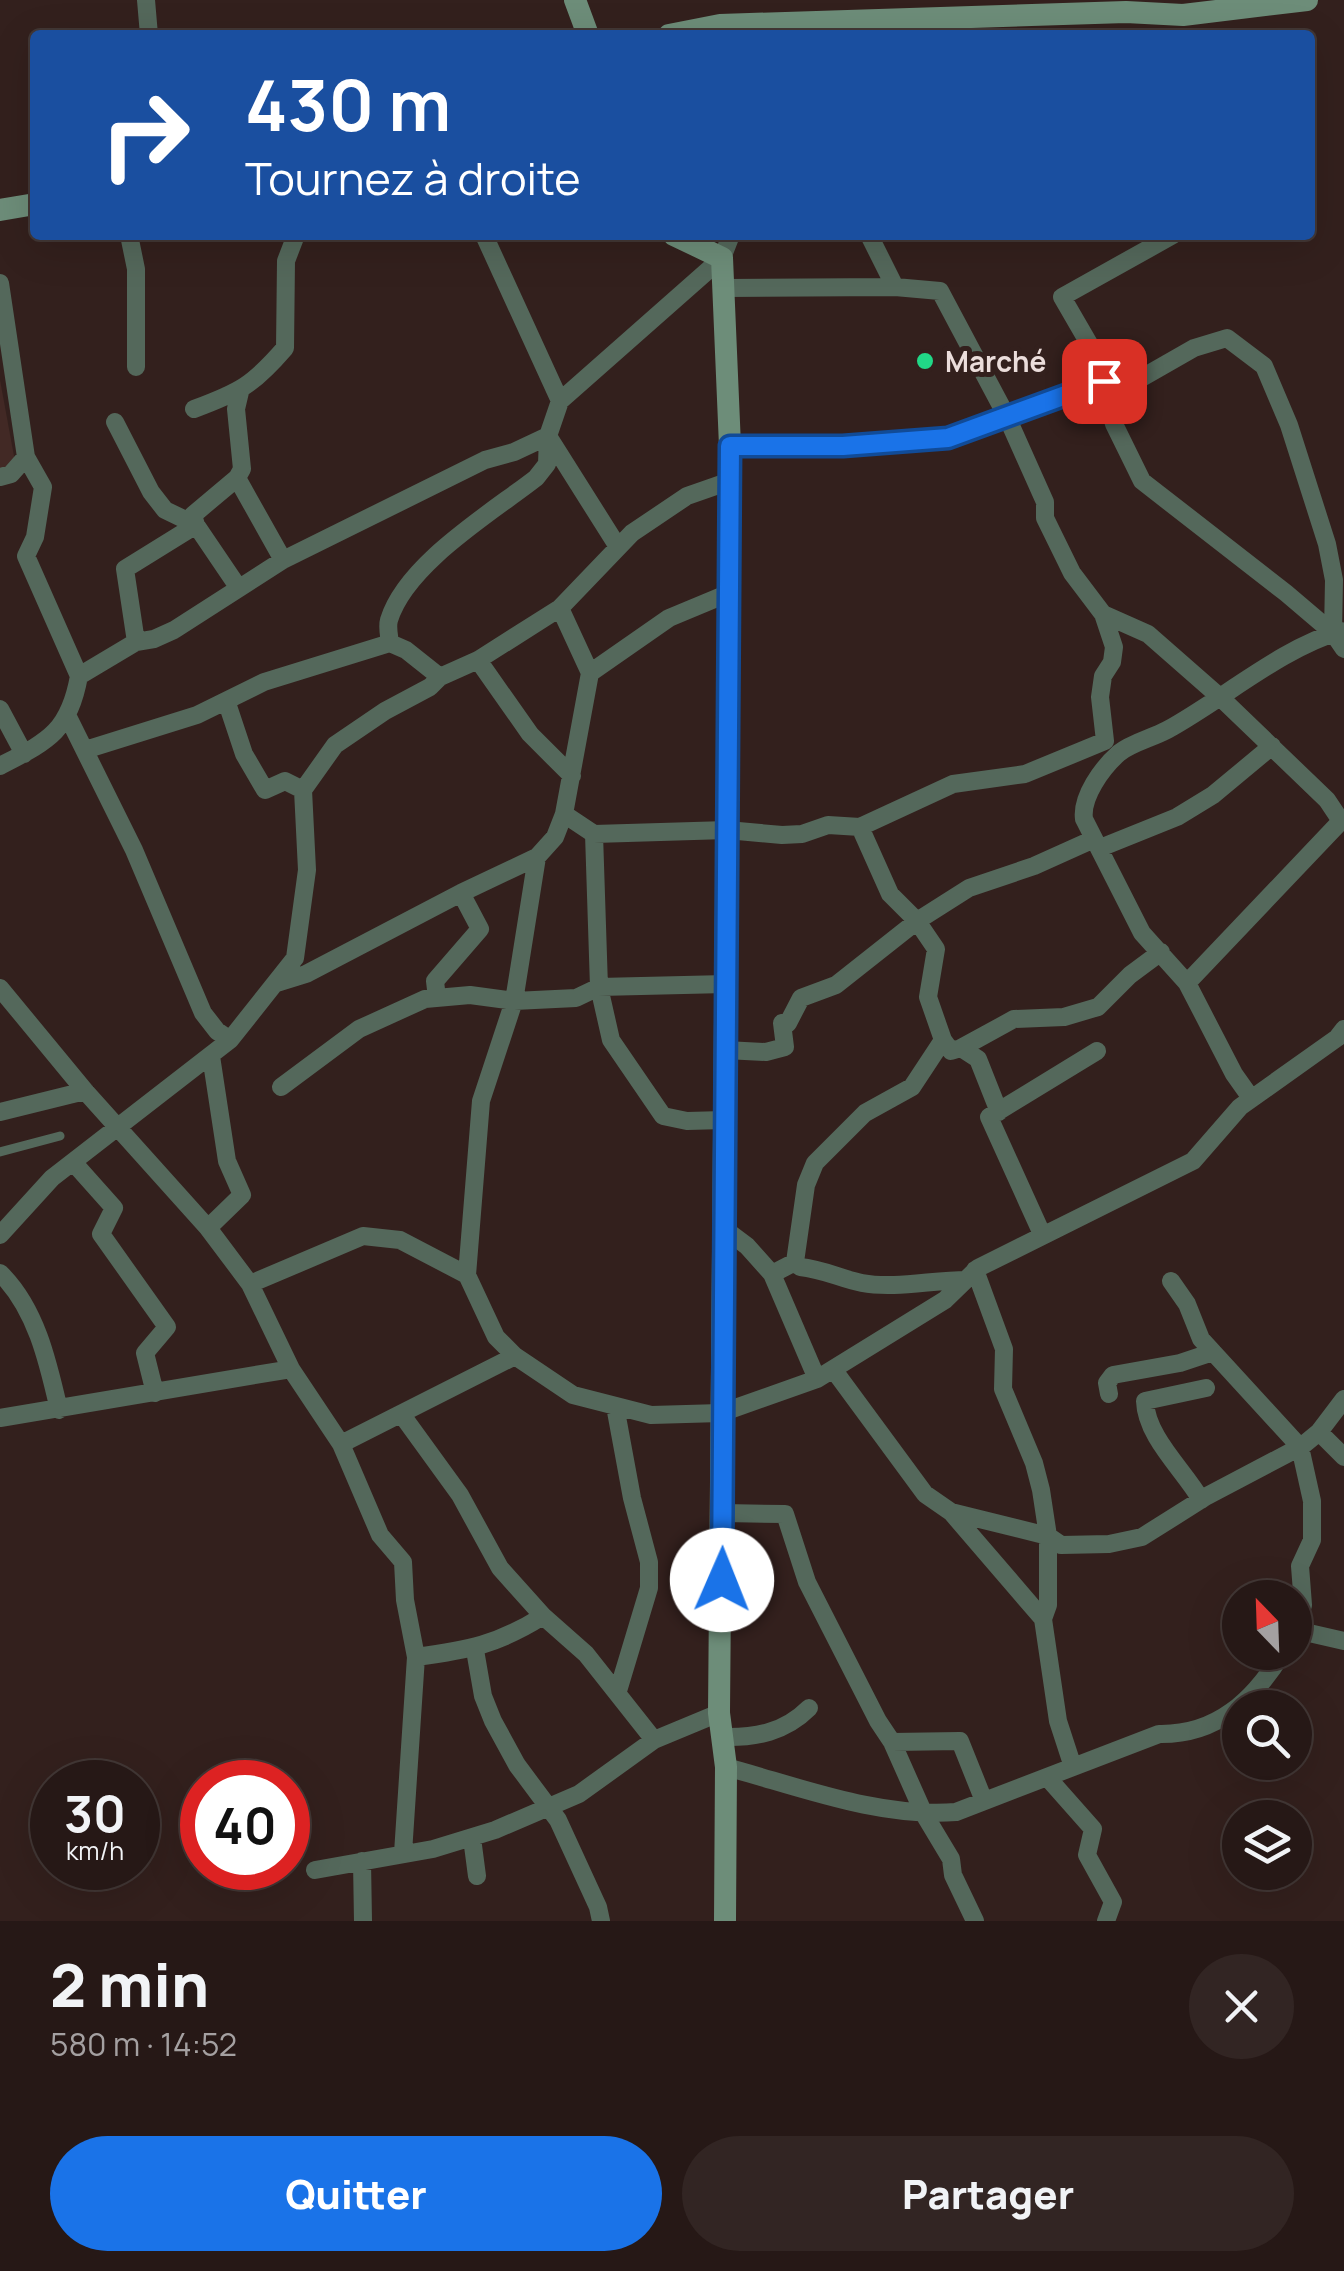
<!DOCTYPE html>
<html lang="fr">
<meta charset="utf-8">
<style>
:root{--surface:#261816;--page:#322523;--text:#f1f3f6;--muted:#a4a0a1;--line:#423735;--accent:#1a73e8}
body{margin:0;font-family:Manrope,sans-serif;background:var(--page);color:var(--text);height:100vh;display:flex;flex-direction:column;font-size:38px;white-space:nowrap}
*{box-sizing:border-box;margin:0}
p{font-size:32px;color:var(--muted)}
.icon{flex:none;width:55px;height:55px;fill:none;stroke:currentColor;stroke-width:2;stroke-linecap:round;stroke-linejoin:round}
.map{position:relative;height:1921px;overflow:hidden}
.panel{display:flex;flex-direction:column;background:var(--surface);flex:1}
.panel>*{flex:none}
.top-card{position:absolute;left:30px;top:30px;width:1285px;height:210px;border-radius:10px;box-shadow:0 10px 40px #0002,0 0 0 2px var(--line);background:#1a4fa0;color:#fff;overflow:hidden}
.needle{width:65px;rotate:337deg}
.fabs{position:absolute;left:1222px;top:1580px;display:grid;gap:20px}
.fabs a{display:grid;place-items:center;width:90px;height:90px;border-radius:50%;background:var(--surface);box-shadow:0 10px 40px #0002,0 0 0 2px var(--line);font-size:50px}
.speed{position:absolute;left:30px;top:1760px;display:flex;gap:20px;font-size:50px;font-weight:700;text-align:center}
.speed>*{display:grid;place-content:center;width:130px;height:130px;border-radius:50%;background:var(--surface);box-shadow:0 10px 40px #0002,0 0 0 2px var(--line);line-height:1}
.speed small{font-size:25px;font-weight:400}
.speed .limit{border:15px solid #d22;background:#fff;color:#111}
.pin{position:absolute;display:grid;place-items:center;width:85px;height:85px;color:#fff;margin:-42px;border-radius:20px;box-shadow:0 5px 15px #0006}
.me{position:absolute;width:110px;margin:-55px;rotate:1deg;stroke-linejoin:round;filter:drop-shadow(0 0 8px #0008)}
.turn{display:flex;align-items:center;gap:35px;height:210px;padding:0 50px;font-size:45px}
.turn .icon{width:130px;height:130px;stroke-width:2.5}
.turn b{display:block;font-size:70px;line-height:85px}
.round{display:grid;place-items:center;flex:none;width:105px;height:105px;border-radius:52px;background:var(--page)}
.head{display:flex;align-items:center;justify-content:space-between;height:170px;padding:0 50px}
h1{font-size:60px;font-weight:800;line-height:75px}
.action{display:flex;gap:20px;margin-top:auto;padding:20px 50px}
.action a{flex:1;height:115px;border-radius:60px;background:var(--accent);color:#fff;font-size:40px;font-weight:800;line-height:115px;text-align:center}
.action a+a{background:var(--page);color:var(--text)}
.map>svg:first-child{display:block}
</style>
<div class="map">
<svg width="1344" height="1921" viewBox="0 0 1344 1921">
<rect width="100%" height="100%" fill="#33201d"/>
<path fill="#422925" d="M0 380 16 467 0 473Z"/>
<g fill="none" stroke-linecap="round" stroke-linejoin="round">
<path stroke="#54685b" stroke-width="9" d="M0 1152 60 1136"/>
<path stroke="#54685b" stroke-width="18" d="M146 0 149 35
M129 235 136 269V367
M484 235 560 401
M869 235 895 287
M1173 235 1062 297 1095 354 1114 424 1142 481 1286 593 1333 633 1344 649
M0 283 26 457 43 487 35 537 26 556 79 676
M725 288 895 287 940 291 1007 417 1045 502V518L1072 573 1103 614 1114 647 1112 662 1103 676 1100 697 1105 741
M194 409C240 392 253 385 285 348L286 261 296 235
M115 422 151 492 165 510 196 525 238 587
M730 446H843L947 438 1105 381 1131 384 1194 348 1227 338 1264 366 1289 425 1327 544 1334 580 1333 633
M0 477 11 474 26 457
M237 478 283 560
M1103 614 1148 634 1221 698 1327 800 1341 821 1344 820
M136 642 125 569 196 525 193 515 237 478 242 469 236 409 240 392
M390 643C389 635 387 627 389 620 406 564 491 513 536 478L547 464 548 436 618 547
M478 660 530 734 572 776
M590 673 669 618 729 593
M227 703 244 754 265 790 285 781 303 790
M0 709 24 754
M68 717 134 850 203 1013 217 1031 230 1040
M85 750 197 715 264 682 390 643 406 650 440 677
M0 766C48 741 69 732 79 676L136 642 154 639 174 630 283 560 485 460 514 452 548 436 560 401 722 258 731 235
M564 814 594 834 599 987 611 1040 663 1116 687 1121 724 1120
M860 827 890 894 917 921 936 949 928 997 943 1040 951 1051 961 1048 978 1059 999 1112
M594 834 727 830 782 835 802 834 828 825 860 827 953 784 1025 774 1105 741
M1100 848 1177 817 1213 795 1272 746
M277 983 306 974 461 893 537 857 555 837 564 814 590 673 560 608
M1187 983 1341 821
M0 988 85 1091 208 1228 250 1284 291 1369 341 1444 380 1535 403 1562 405 1600 416 1657 403 1853
M437 998 435 981 480 929 461 893
M961 1048 1014 1019 1064 1017 1098 1007 1130 975 1161 952
M725 1050 766 1052 785 1047 782 1023H788L801 998 836 985 917 921 969 888 1034 866 1094 839
M281 1087 359 1029 425 999 470 995 514 1001 576 998 599 987 726 984
M1251 1098 1234 1074 1187 983 1142 933 1084 819C1081 797 1102 768 1119 753 1131 743 1152 738 1167 730 1222 700 1283 647 1341 631
M0 1112 85 1091
M73 1162 114 1208 101 1234 167 1327 145 1353 155 1393
M208 1228 242 1195 227 1161 211 1056
M723 1228 747 1246 772 1274 817 1379
M1042 1234 989 1117 1097 1051
M0 1235 52 1178 230 1040 295 958 307 870 303 790 335 745 385 711 430 687 440 677 478 660 560 608 632 533 687 496 730 481
M795 1262 800 1267C823 1269 841 1279 862 1283 895 1289 932 1280 966 1280
M975 1270 1004 1349 1003 1389 1034 1463 1041 1490 1048 1536V1605L1043 1619
M0 1273C36 1308 48 1362 59 1410
M772 1274 795 1262 806 1185 815 1163 865 1113 912 1087 943 1040
M467 1275 481 1101 514 1001 537 857
M1171 1281 1187 1304 1201 1339 1300 1447 1312 1501V1540L1300 1566 1303 1605 1295 1633
M250 1284 363 1236 400 1240 467 1275 496 1337 515 1356 573 1395 651 1415 721 1413 817 1379 945 1300 978 1268 1193 1161 1240 1107 1337 1038 1344 1029
M833 1369 925 1494 951 1512 1048 1536 1061 1545 1109 1544 1142 1537 1207 1496 1302 1446 1319 1432 1344 1399
M1109 1394 1107 1383 1113 1375 1180 1363 1213 1352
M615 1406 632 1498 649 1562V1588L618 1691
M402 1415 460 1495 500 1568 543 1616 586 1654 654 1740
M0 1418 291 1369
M1319 1432 1344 1457
M341 1444 515 1356
M1201 1500C1184 1470 1146 1437 1145 1401L1206 1388
M951 1512 1043 1619 1058 1721 1073 1767
M723 1513 785 1514 807 1582 878 1721 892 1742 924 1814 951 1859 953 1875 975 1921
M1296 1630 1344 1641
M475 1650 483 1696 493 1721 517 1765 558 1820 598 1907 601 1921
M416 1657C468 1650 497 1645 543 1616
M722 1737C756 1738 785 1732 809 1708
M892 1742 960 1741 984 1801
M726 1767C800 1787 879 1818 956 1812L1159 1734C1217 1735 1254 1700 1283 1652
M1047 1777 1093 1829 1087 1855 1113 1902 1106 1921
M472 1838 477 1876
M362 1861 363 1921
M315 1870 433 1849 495 1830 579 1794 654 1740 719 1713"/>
<path stroke="#6d8d79" stroke-width="22" d="M575 0 588 35
M669 35 720 25 1126 12 1183 15 1307 0
M0 210 35 204
M674 235 722 258 730 446 719 1713 726 1767 725 1921"/>
</g>
<g fill="none" stroke-linecap="round" stroke-linejoin="round">
<defs>
<path id="route" d="M722 1580 730 446H843L948 438 1104 381"/>
</defs>
<use href="#route" stroke="#114b97" stroke-width="25"/>
<use href="#route" stroke="#1a73e8" stroke-width="18"/>
</g>
<circle fill="#21d887" stroke="#33201d" stroke-width="4" cx="925" cy="361" r="10"/>
<g text-anchor="middle" dominant-baseline="central" stroke-width="10" stroke-linejoin="round" paint-order="stroke">
<g font-size="28" font-weight="bold" fill="#ebdddb" stroke="#33201d" text-anchor="start">
<text x="945" y="361">Marché</text>
</g>
</g>
</svg>
<div class="fabs">
<a><svg class="needle" viewBox="-14 -14 28 28"><path d="M0-13l5 13h-10z" fill="#e53935"/><path d="M0 13l5-13h-10z" fill="#a4a0a1"/></svg></a>
<a><svg class="icon" aria-label="search" viewBox="0 0 24 24"><circle cx="10" cy="10" r="6"/><path d="M15 15l6 6"/></svg></a>
<a><svg class="icon" aria-label="layers" viewBox="0 0 24 24"><path d="M12 4l9 5-9 5-9-5zM3 14l9 5 9-5"/></svg></a>
</div>
<div class="speed"><div>30<small>km/h</small></div><div class="limit">40</div></div>
<div class="pin" style="left:1104px;top:381px;background:#d93025"><svg class="icon" aria-label="arrive" viewBox="0 0 24 24"><path d="M6 21V4h12l-3 4 3 4H6"/></svg></div>
<svg class="me" style="left:722px;top:1580px" viewBox="-20 -20 40 40"><circle r="19" fill="#fff"/><path d="M0-13L10 11 0 6-10 11z" fill="#1a73e8"/></svg>
<div class="top-card">
<div class="turn"><svg class="icon" aria-label="right" viewBox="0 0 24 24"><path d="M7 20v-9h11M14 6l5 5-5 5"/></svg><div><b>430 m</b>Tournez à droite</div></div>
</div>
</div>
<section class="panel">
<div class="head"><div><h1>2 min</h1><p>580 m · 14:52</p></div><a class="round"><svg class="icon" aria-label="close" viewBox="0 0 24 24"><path d="M6 6l12 12M18 6L6 18"/></svg></a></div>
<div class="action"><a>Quitter</a><a>Partager</a></div>
</section>
